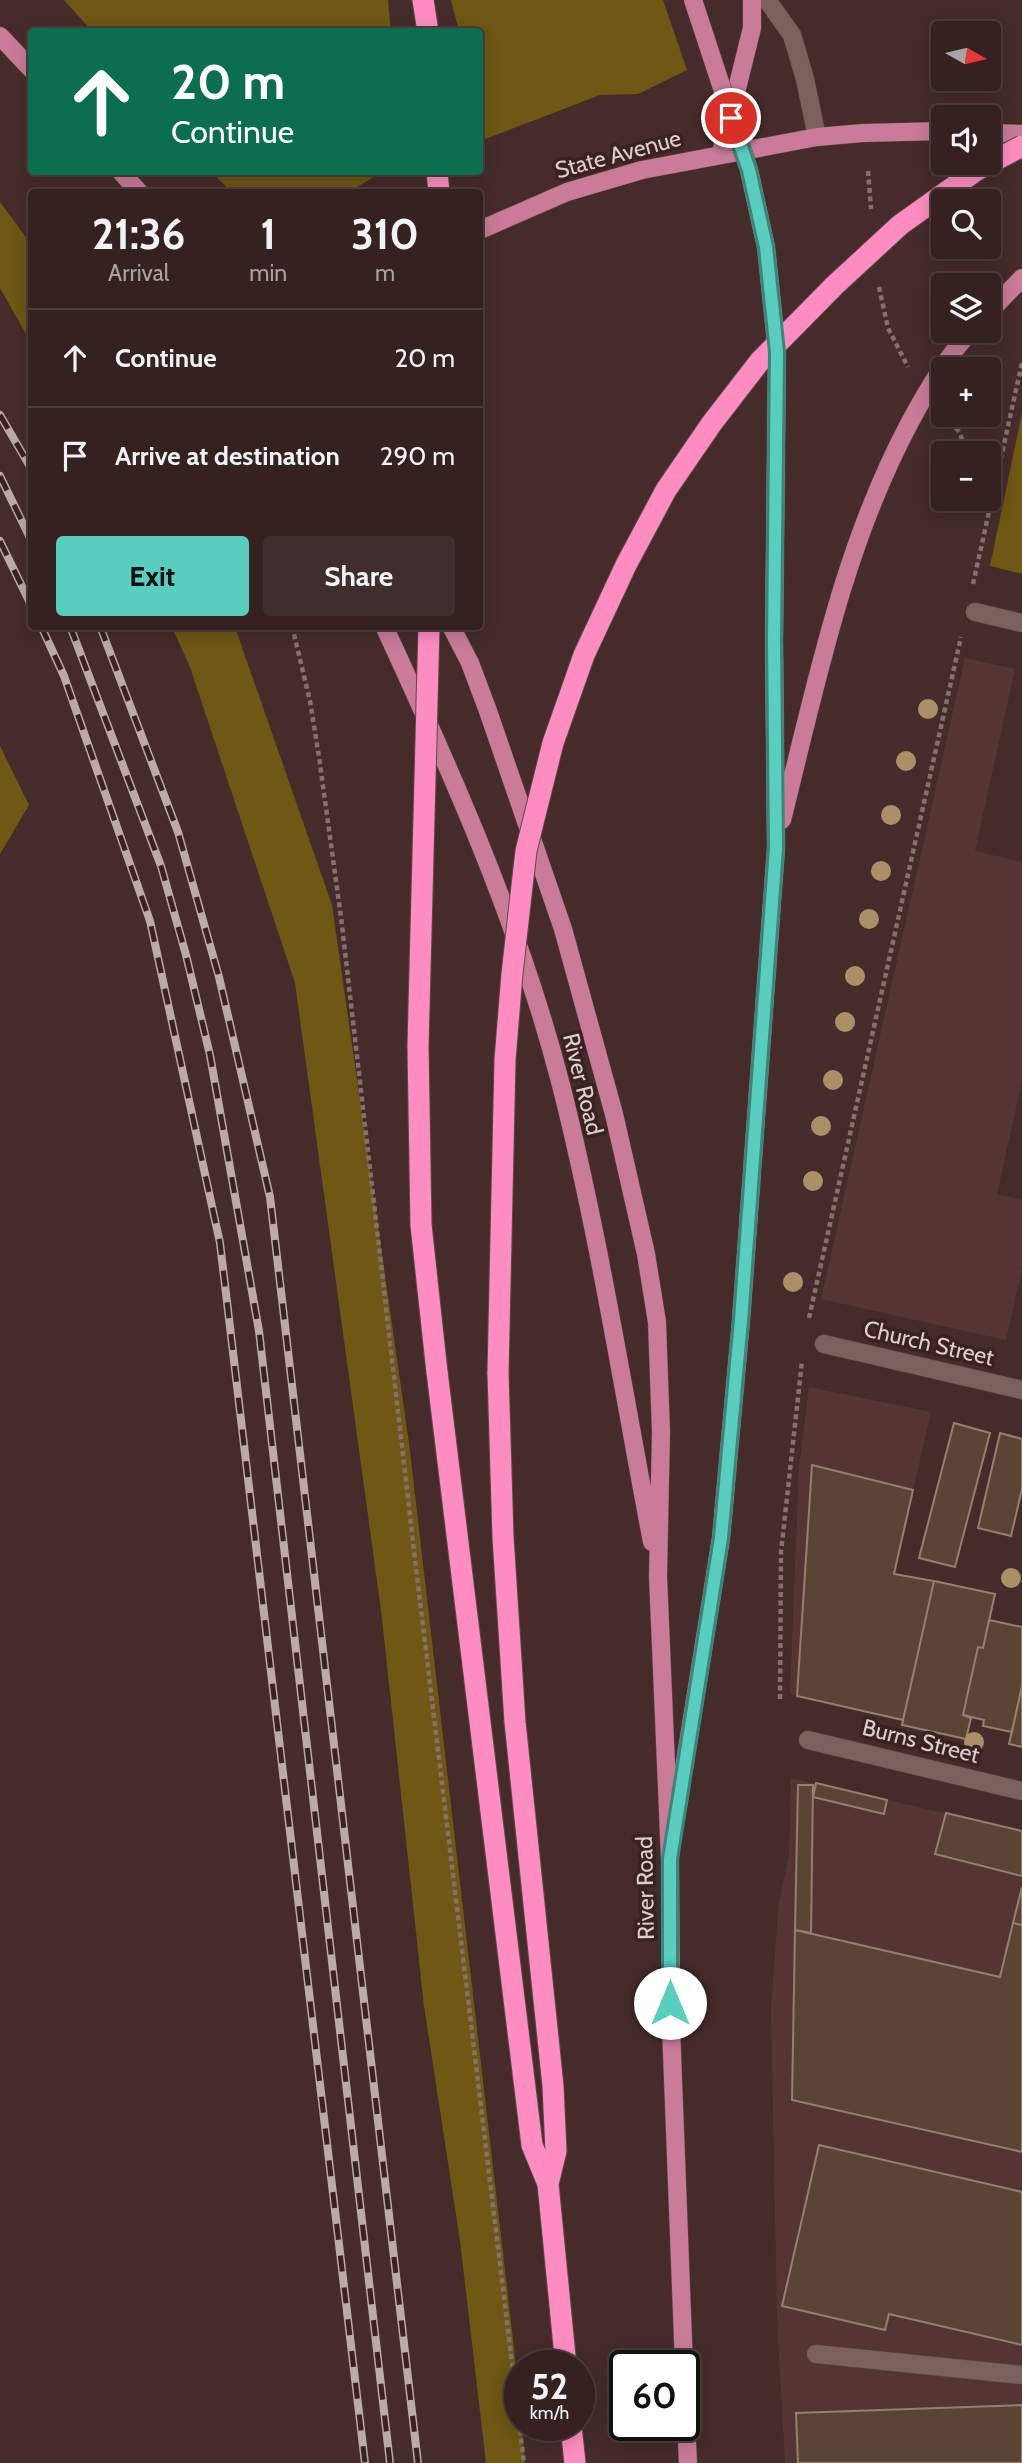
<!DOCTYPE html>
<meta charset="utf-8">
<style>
:root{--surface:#342120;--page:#3f2e2d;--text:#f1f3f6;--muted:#a9a3a5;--line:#4e3e3e;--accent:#59cebe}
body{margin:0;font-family:Cabin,sans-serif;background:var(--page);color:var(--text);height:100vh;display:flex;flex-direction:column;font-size:26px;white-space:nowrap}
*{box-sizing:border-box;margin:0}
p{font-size:23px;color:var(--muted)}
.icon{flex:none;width:38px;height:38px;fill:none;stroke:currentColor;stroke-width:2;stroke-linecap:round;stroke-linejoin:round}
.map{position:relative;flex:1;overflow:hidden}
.details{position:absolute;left:28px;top:189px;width:455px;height:441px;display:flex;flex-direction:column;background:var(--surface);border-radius:7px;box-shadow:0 4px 18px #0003,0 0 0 2px var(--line)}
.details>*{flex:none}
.guide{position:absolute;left:28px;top:28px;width:455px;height:147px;border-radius:7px;box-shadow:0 4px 18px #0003,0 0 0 2px var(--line);background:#0b6e4f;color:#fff;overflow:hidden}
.needle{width:46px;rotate:98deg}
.fabs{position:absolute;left:931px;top:21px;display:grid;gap:14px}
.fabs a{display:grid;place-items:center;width:70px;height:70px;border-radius:7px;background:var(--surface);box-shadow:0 4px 18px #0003,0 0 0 2px var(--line);font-size:35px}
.speed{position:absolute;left:504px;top:2350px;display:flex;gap:14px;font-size:35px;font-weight:700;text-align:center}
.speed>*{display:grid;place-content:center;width:91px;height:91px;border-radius:50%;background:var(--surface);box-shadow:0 4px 18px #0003,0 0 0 2px var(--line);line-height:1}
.speed small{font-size:18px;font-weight:400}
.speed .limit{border:4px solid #111;border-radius:10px;background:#fff;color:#111}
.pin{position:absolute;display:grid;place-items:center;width:60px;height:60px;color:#fff;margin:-30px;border:4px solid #fff;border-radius:50%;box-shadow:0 2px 7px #0007}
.me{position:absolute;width:77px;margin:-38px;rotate:0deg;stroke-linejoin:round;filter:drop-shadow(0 0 5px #0008)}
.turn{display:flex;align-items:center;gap:24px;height:147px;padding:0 28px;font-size:32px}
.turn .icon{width:91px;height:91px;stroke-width:2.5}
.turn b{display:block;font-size:49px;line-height:60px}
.eta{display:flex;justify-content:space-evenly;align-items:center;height:119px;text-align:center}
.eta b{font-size:42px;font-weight:700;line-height:49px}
.button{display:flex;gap:14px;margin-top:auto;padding:14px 28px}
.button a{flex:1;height:80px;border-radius:7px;background:var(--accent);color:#111;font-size:28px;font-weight:700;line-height:80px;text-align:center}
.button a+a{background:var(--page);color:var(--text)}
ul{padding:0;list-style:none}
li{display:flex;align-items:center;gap:21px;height:98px;padding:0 28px;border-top:2px solid var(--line)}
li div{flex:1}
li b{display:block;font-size:26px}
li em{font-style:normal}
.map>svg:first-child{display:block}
</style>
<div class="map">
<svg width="1022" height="2463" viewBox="0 0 1022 2463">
<rect width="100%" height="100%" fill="#452c2a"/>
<path fill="#553533" d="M965 658 1015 669 975 851 1022 862V1081L997 1194 1022 1200V1269L1006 1340 821 1299Z
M809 1387 931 1412 894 1573 934 1581 903 1720 790 1694 799 1466Z
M791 1778 1022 1831V2463H785L777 2318 771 2007 779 1901 789 1856Z"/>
<path fill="#6f5714" d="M64 0H388L391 31H92Z
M451 0H663L687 70 638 94 600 95 480 141V32L459 31Z
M212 172H382L349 192H231Z
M0 202 31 244V343L0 288Z
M1022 413V574L990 566Z
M172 627H235L332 905 409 1443 514 2348 520 2426H522L525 2463H486L460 2241 424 2006 381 1610 295 983 190 667Z
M0 746 29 805 0 854Z"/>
<path fill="#594436" stroke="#977f70" stroke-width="2" d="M954 1423 990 1433 955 1567 919 1558Z
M1000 1433 1022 1439V1489L1011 1536 978 1528Z
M812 1465 913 1490 894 1574 934 1581 903 1720 797 1696Z
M934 1581 995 1594 983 1648 978 1647 963 1715 971 1718 966 1739 902 1725Z
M989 1620 1022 1627V1686L1012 1732 983 1726 984 1720 963 1715 978 1647 983 1648Z
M1022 1686V1747L1009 1744Z
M816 1783 887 1800 884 1814 813 1797Z
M798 1785H813L811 1933 795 1930Z
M946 1813 1022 1831V1876L935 1854Z
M1022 1887V1925L1013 1923Z
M1013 1923 1022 1925V2152L792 2100 795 1930 1000 1977Z
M819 2145 1022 2192V2345L889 2314 885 2330 782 2306Z
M1022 2405V2463H798L796 2413Z"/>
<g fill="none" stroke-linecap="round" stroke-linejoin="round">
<defs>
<path id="service" d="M816 2354 1022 2375"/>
<path id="minor" d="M975 612 1022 623
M824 1344 1022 1390
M808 1740 1022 1791"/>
<path id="tertiary" d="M767 0 792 35 805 79 817 137"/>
<path id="primary" d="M0 36 32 70
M989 133 1022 134
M721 153 752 28V0
M121 172 139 192
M480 230 567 192 642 170 817 137 863 133 943 131
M989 312 1022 278
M384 626C453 775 520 926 561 1085 599 1235 623 1390 652 1542
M451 626 470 663 488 711 563 929 614 1114 646 1254 657 1322 661 1432 658 1576 670 1859 671 2027 684 2366
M676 1818 721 1538 741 1320 776 848
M684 2378 688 2463"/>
<path id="motorway" d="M423 0 428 32
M437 172 439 192
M437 1372 532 2145 548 2184 566 2366
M498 1373 503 1537 515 1722 553 2086 556 2151 548 2184
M571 2426 575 2463"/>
</defs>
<use href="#service" stroke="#5c4847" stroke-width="19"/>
<use href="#minor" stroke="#5c4847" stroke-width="19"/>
<use href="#tertiary" stroke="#5c4847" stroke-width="19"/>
<use href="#primary" stroke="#5c4847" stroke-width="19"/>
<use href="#motorway" stroke="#5c4847" stroke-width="23"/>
<path stroke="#85706e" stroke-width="4.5" stroke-dasharray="5 3.5" stroke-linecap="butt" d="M868 171 871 209
M879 287 888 328 908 367
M945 415 960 433 966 453
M984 499 990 511
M973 584 1022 363
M292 626 310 701 319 757 341 917 416 1568 524 2463
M809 1318 961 637
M780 1699 781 1552 802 1361"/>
<use href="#service" stroke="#7c605d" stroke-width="18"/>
<use href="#minor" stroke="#7c605d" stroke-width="18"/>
<use href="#tertiary" stroke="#7c605d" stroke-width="18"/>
<use href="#primary" stroke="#c97b98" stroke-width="18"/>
<use href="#motorway" stroke="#fd8dc0" stroke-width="21"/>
<defs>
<path id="rail" d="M0 415 32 470
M0 476 32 542
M0 541 32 607
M41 626 64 676 150 921 220 1243 365 2463
M70 626 161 866 186 955 210 1055 259 1331 390 2463
M100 626 178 832 219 977 270 1197 418 2463"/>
</defs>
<use href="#rail" stroke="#bcaaa8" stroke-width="8"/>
<use href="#rail" stroke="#3a2221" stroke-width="5" stroke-dasharray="16" stroke-linecap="butt"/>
<defs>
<path id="primary-bridge" d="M693 0 749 170 766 247 777 352 774 641 776 848
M782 820C816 685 843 548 909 424 925 394 947 356 971 331"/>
<path id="motorway-bridge" d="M429 626 418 1046 421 1225 437 1372
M498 1373 505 1060 512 974 526 851 553 743 584 655 626 565 666 490 712 423 760 361 835 285 900 225 977 170 1022 146"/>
</defs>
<use href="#primary-bridge" stroke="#5c4847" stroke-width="19" stroke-linecap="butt"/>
<use href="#motorway-bridge" stroke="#5c4847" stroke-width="23" stroke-linecap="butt"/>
<use href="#primary-bridge" stroke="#c97b98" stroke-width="18"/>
<use href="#motorway-bridge" stroke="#fd8dc0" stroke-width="21"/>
</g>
<g fill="#ab8f67">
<circle cx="928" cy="709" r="10"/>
<circle cx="906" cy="761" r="10"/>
<circle cx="891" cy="815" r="10"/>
<circle cx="881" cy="871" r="10"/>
<circle cx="869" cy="919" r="10"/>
<circle cx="855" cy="976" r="10"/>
<circle cx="845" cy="1022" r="10"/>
<circle cx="833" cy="1080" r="10"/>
<circle cx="821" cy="1126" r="10"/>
<circle cx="813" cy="1181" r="10"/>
<circle cx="793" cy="1282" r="10"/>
<circle cx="1011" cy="1578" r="10"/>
<circle cx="974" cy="1742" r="10"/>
</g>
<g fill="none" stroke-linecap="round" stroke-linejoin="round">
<defs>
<path id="route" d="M670 2003V1859L721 1538 741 1320 776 848 774 641 777 352 766 247 749 170 731 118"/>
</defs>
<use href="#route" stroke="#3a867c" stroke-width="18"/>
<use href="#route" stroke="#59cebe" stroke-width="12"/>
</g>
<g text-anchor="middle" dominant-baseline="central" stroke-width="7" stroke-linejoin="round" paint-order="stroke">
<g font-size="23" fill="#dececd" stroke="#3a2221">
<text transform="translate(618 154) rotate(-15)">State Avenue</text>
<text transform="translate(583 1084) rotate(76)">River Road</text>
<text transform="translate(929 1343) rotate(13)">Church Street</text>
<text transform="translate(921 1741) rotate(14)">Burns Street</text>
<text transform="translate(645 1888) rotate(-91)">River Road</text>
</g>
</g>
</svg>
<div class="fabs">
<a><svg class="needle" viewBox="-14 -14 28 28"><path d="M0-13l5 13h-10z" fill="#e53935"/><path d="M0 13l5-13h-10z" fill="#a9a3a5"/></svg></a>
<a><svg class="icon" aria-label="sound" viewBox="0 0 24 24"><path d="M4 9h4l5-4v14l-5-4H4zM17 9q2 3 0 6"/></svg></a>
<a><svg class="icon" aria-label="search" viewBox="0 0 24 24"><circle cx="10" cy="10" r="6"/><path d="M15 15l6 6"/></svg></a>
<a><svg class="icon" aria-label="layers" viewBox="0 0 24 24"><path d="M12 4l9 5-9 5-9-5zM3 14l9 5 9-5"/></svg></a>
<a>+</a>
<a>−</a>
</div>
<div class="speed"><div>52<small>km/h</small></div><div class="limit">60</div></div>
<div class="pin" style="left:731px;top:118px;background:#d93025"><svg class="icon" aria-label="arrive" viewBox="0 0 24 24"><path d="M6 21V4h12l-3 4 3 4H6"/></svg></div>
<svg class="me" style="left:670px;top:2003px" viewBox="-20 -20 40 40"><circle r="19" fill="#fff"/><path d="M0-13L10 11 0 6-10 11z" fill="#59cebe"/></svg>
<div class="guide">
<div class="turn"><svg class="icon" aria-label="ahead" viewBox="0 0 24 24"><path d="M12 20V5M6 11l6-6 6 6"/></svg><div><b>20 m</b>Continue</div></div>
</div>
<section class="details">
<div class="eta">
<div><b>21:36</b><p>Arrival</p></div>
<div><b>1</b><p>min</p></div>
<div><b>310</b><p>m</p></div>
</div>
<ul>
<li><svg class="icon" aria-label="ahead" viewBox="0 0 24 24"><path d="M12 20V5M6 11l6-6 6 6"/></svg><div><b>Continue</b></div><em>20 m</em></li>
<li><svg class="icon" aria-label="arrive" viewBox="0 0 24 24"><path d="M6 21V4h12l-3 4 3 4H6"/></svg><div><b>Arrive at destination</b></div><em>290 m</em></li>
</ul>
<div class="button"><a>Exit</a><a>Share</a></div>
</section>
</div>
